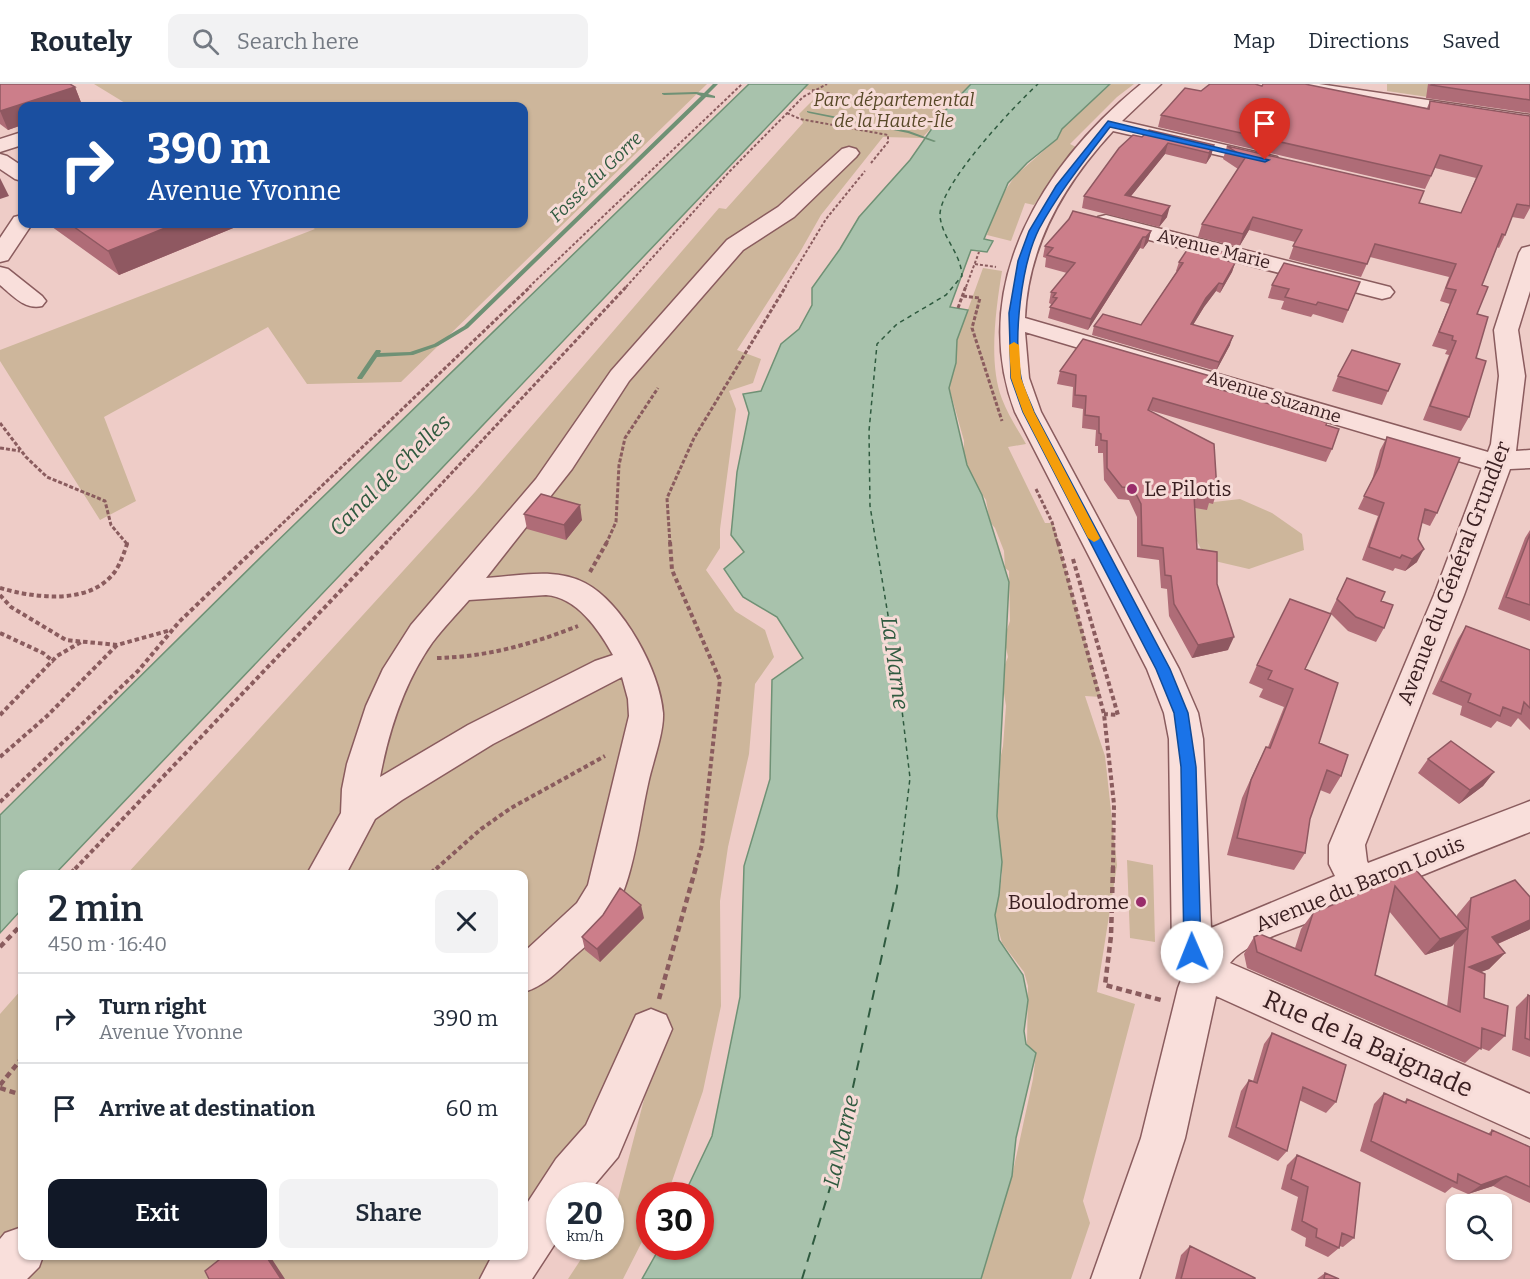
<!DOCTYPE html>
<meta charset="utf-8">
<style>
:root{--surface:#fff;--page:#f2f2f3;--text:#1f2937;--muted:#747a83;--line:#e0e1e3;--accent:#111827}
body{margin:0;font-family:Bitter,serif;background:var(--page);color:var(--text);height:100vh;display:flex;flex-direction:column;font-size:22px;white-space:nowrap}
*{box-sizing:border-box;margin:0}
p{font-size:20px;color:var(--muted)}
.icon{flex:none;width:33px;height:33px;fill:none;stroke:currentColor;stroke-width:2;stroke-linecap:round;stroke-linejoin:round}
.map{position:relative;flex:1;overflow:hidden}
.details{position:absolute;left:18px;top:786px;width:510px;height:390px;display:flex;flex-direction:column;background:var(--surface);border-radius:12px;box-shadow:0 2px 4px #0004}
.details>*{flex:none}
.top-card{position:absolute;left:18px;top:18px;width:510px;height:126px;border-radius:12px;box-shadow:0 2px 4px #0004;background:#1a4fa0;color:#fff;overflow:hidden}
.tools{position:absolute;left:1446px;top:1110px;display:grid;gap:12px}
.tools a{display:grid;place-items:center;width:66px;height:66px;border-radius:12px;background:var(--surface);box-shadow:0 2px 4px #0004;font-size:30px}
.speed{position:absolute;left:546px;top:1098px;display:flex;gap:12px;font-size:30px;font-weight:700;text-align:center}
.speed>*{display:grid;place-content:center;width:78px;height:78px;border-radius:50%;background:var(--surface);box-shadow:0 2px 4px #0004;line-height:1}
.speed small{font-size:15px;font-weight:400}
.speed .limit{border:9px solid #d22;background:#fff;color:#111}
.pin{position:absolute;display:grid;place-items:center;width:51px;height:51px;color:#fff;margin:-62px -26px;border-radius:50% 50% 50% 0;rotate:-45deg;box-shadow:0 0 6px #0007}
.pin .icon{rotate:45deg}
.me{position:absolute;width:66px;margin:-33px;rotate:359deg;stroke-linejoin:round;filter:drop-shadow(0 0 4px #0008)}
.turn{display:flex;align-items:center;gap:21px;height:126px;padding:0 30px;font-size:27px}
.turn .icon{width:78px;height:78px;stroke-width:2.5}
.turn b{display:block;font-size:42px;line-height:51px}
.round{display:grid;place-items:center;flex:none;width:63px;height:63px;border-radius:12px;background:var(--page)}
.overview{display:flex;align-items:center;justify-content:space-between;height:102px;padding:0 30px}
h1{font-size:36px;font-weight:600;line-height:45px}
.primary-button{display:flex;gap:12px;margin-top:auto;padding:12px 30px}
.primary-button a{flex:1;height:69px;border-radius:12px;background:var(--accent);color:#fff;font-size:24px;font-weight:600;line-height:69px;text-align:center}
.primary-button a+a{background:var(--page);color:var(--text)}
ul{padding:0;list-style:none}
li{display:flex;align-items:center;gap:18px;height:90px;padding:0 30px;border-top:2px solid var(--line)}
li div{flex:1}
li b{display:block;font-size:22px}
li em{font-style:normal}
header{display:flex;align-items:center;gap:36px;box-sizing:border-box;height:84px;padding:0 30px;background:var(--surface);border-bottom:2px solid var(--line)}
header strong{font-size:28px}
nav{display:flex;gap:33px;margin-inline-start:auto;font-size:21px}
.search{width:420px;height:54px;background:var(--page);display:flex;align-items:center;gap:15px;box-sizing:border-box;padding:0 21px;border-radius:12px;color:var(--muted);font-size:22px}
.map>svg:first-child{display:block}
</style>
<header>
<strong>Routely</strong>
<div class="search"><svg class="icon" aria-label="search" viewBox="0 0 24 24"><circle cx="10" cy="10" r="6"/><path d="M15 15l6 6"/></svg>Search here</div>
<nav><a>Map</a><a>Directions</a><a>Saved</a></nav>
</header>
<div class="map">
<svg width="1530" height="1195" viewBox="0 0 1530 1195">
<rect width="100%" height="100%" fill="#eeccc7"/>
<path fill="#cdb69b" d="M94 0H707L401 298 307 300 268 243 104 333 136 417 100 436 0 277V266L315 145 308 140H524V22H130Z
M808 0H971L922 54 883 53 821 131 800 168 737 266 761 275 753 299 729 307 736 325 720 445V464L706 486 735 527 765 546 774 573 755 600 749 670 728 763 720 817 721 922 703 1007 668 1109 666 1111 650 1112 649 1144 623 1195H568L589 1163 610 1162 611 1129 617 1119 665 935 524 1135V790H127L475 408 719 124 726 125 803 39 799 30 821 8 804 5Z
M1111 0H1134L1117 13 1070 60 1076 63 1034 121 1025 119 1011 157 987 151 993 125 1015 92 1057 55 1062 45Z
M1387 0H1530V28L1387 7Z
M983 184 1002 187C996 224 988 279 1002 315 1008 331 1018 346 1026 360L1008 363 1045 439H1053L1101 613 1085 612 1105 672 1117 781 1097 908 1135 920 1083 1117 1090 1139 1071 1195H981L1012 1092 1033 995 1036 969 1027 960 1028 902 1024 888 1002 859 995 833 1002 791 997 739 998 703 1000 697 998 685 1003 662 1006 622 1001 590 1008 573 1004 554 1010 537 1009 487 1005 484 1004 467 995 444 990 438 986 416 965 386 967 380 964 377V357L949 303 956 279 957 256Z
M1240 415 1272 429 1302 450 1304 466 1249 485 1206 475 1192 447 1154 425Z
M1127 776 1153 781 1155 858 1130 854Z
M22 905V1172H496L478 1195H0V930Z"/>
<path fill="#a8c2ac" stroke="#6f9175" stroke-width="1.5" d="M749 0H808L55 790H22V825L0 849V731L265 469Z
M971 0H1110L1062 45 1057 55 1027 79 1008 99 984 155 993 157 987 168 971 166 950 223 968 226 957 256 956 279 949 304 967 381 982 411 1009 498 997 732 1002 778 999 811 995 831 999 856 1023 891 1028 916 1024 947 1026 960 1036 969 1016 1054 1012 1092 981 1195H642L660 1163 700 1162V1112L684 1111 712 1052 740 913 744 782 770 695 772 596 803 574 777 533 743 513 724 485 744 468 731 451 737 388 749 329 743 310 761 307 781 260 799 245 812 221V204L840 165 859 133 910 76 942 30Z"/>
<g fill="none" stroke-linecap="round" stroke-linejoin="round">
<path fill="#6f9175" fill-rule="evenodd" d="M713 0H718L708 10 715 12V14L706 13 468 244 438 262 413 271 377 273 362 295H358L357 294 376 266H380L381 267 380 269 410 268 434 260 464 242 701 12 696 10 664 11 662 10V9L696 8 704 9Z
M807 27 909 47 936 57 934 58 908 49 809 29 807 28Z"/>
<path stroke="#2f5a3f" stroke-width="1.5" stroke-dasharray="4.5 4" stroke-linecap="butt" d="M899 785 910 694 898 592 870 422 869 347 877 260 897 240 946 211 962 192C961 169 942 154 940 132 938 102 1015 21 1038 0"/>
<path stroke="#2f5a3f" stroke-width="2" stroke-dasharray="10 8" stroke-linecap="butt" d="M802 1195 833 1094 897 803 899 783"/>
<defs>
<path id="minor" d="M1141 0H1161L1122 37 1277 73 1280 77 1277 81 1270 83 1113 47C1064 100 1028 161 1025 234L1488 368 1491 360 1499 292 1494 246 1519 169 1522 164 1530 162V207L1518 246 1525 292 1516 367 1530 366V384L1510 385 1464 511 1365 761 1367 777 1368 779 1530 717V748C1456 777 1383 807 1310 838 1287 847 1244 860 1230 879L1530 1010V1054L1216 912 1185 1054 1139 1195H1091L1141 1054 1178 904 1183 891 1172 868 1169 655 1164 629 1147 585 1015 328C967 200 1044 79 1141 0ZM1025 248 1482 384 1434 511 1329 761V780L1335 792 1211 844 1203 655 1198 629 1179 585 1041 328 1029 294Z
M1272 0H1319L1530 31V43L1281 6 1274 4Z
M22 48V61L0 68V55Z
M849 63 856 65 859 69 856 73 794 133 743 166 629 297 572 385 486 494C520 492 554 483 585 499 623 519 660 587 663 629 664 649 652 680 648 700 638 744 633 807 604 843 595 855 582 865 571 875 556 889 544 902 524 908V868L577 819 588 801 629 632 628 615 622 593 493 660 402 716 375 735 346 790H307L341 729 342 705 347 680 366 622 383 585 411 541 536 395 611 287 727 156 778 123 842 65ZM546 511C577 513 599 546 613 571L595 577 468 641 380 693C389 646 404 599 432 559 443 544 457 530 469 516Z
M0 70 7 72 22 82V97L15 95 0 85Z
M22 131V140H32L8 176 0 178V154L14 133Z
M1106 131 1390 203 1394 208 1390 213 1382 215 1098 143 1095 138 1098 133Z
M0 183 8 185 42 212 46 217 42 222C25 226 13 212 0 201Z
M651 925 666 931 672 945 618 1073 585 1112H560V1152L532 1195H480L492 1172H524V1124L556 1075 586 1041 636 931Z
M22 1143V1172H43L39 1183 27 1195H0V1155L5 1149Z"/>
</defs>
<use href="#minor" stroke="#8a5c5e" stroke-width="3"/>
<path stroke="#8a5c5e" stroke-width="2" stroke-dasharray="3 2" stroke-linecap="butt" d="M812 6 869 17
M787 29 800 35 888 51V58L871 79
M975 180 996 183
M529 203 742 0
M626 203 730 87 803 13 827 0
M785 203 826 135 865 87
M966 203 979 168"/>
<path stroke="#8a5c5e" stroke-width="3" stroke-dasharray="4 2" stroke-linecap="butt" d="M963 212 980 214 972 244 1002 337
M958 224 966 202
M0 339 26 373 47 393 105 417 111 441 127 460
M0 364 20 367
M1036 405 1052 438 1058 460
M261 460 531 202
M385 460 627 202
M606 460 616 438 619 381 625 354 658 304
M670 460 667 414 694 354 786 202"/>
<path stroke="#8a5c5e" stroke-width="4" stroke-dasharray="4.5 3" stroke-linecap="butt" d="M670 458 672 486 720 596 702 761 695 785
M1058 458 1104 630 1114 720 1113 785
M1073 475 1118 631 1104 630
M590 488 607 458
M0 504C35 514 92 522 116 486 121 478 124 469 127 460L126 458
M0 511 11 523 66 556 117 561 171 546
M0 549 43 569 54 578
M437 574C487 573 532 560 578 542
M0 631 57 572 81 558
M0 673 47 632 117 561
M0 718 138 587 179 538 262 458
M75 785 387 458
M436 785 481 745 511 724 605 672"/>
<path stroke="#8a5c5e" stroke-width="4.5" stroke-dasharray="6 4" stroke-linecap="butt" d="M1113 783 1111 852 1105 901 1161 916
M70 790 77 783
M430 790 438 783
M0 863 22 840
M659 915 696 783
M0 1001 22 974
M0 1004 22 1011"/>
<use href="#minor" fill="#f9dfdb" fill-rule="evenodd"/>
</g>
<path fill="#af6c77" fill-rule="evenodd" d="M0 0 75 3 82 21 22 22V41L8 46 0 40Z
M1428 0H1530V29L1426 14Z
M1262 2 1427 24 1430 17 1530 32V124L1524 135 1512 133 1505 151 1499 164 1497 163 1482 201 1477 230 1476 274 1469 333 1461 347 1423 336 1449 271 1445 270 1447 266 1432 262 1450 220 1440 217 1449 193 1370 173 1361 193 1289 175 1295 158 1249 146 1239 163 1198 153 1202 140 1238 85 1223 75 1227 62 1419 119 1461 129 1476 94 1435 84 1425 105 1158 43 1161 31 1201 7Z
M1142 53 1214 61 1211 72 1206 80 1165 70 1131 112 1167 133 1159 143 1082 124 1084 112Z
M48 140H243L119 191Z
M1151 147 1148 158 1143 165 1140 164 1088 246 1048 234 1051 220 1049 219 1051 208 1067 189 1045 183 1046 174 1043 173 1045 162Z
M1179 178H1230L1235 179 1232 188 1220 209 1216 207 1204 223 1193 241 1230 261 1216 287 1092 251 1094 242 1141 241 1177 187H1176Z
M1360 198 1343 239 1313 230 1311 233 1281 225 1284 217 1268 214 1272 201Z
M1060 287 1210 292 1207 302 1293 327 1311 330 1326 341 1332 365 1326 378 1149 326 1217 407 1213 420 1209 419 1207 426 1195 424 1197 465 1217 500 1228 566 1192 574 1169 532 1167 505 1161 504 1159 476 1137 473V433L1129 416 1118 415 1104 396 1103 369H1098V362H1095L1096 346 1082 344 1083 325 1072 323 1073 303 1057 300Z
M1338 292 1388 307 1382 321 1332 307Z
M1387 353 1437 429 1430 442 1422 439 1418 455 1417 478 1405 487 1395 484 1393 487 1362 476 1378 432 1358 425 1372 396 1380 366Z
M524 430 582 436 566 456 527 445Z
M1530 446V537L1498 525 1525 454Z
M1347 494 1381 517 1384 544 1376 558 1348 547 1330 529Z
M1466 542 1530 566V646L1518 634 1511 643 1497 637 1491 644 1460 631 1462 622 1432 610 1458 555Z
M1257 581 1305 585 1319 659 1341 692 1330 710 1320 706 1310 735 1305 769 1294 786 1227 771 1242 714 1257 681 1266 663H1268L1284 623 1259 613 1263 605 1249 599Z
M1428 675 1494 688 1483 702 1459 720 1418 689Z
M1416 786 1457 834V831L1471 814 1530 813V845L1498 860 1505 869 1489 885 1481 888 1484 914 1505 952 1489 967 1481 964 1465 979 1247 884 1244 870 1254 853 1295 864 1301 845 1313 829ZM1389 827 1425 871 1452 862 1454 860 1447 923 1375 891Z
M644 834 600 878 585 866 582 853Z
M1528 911 1530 912V973L1512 966 1516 923Z
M1272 949 1336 1018 1326 1029 1299 1016 1287 1067 1278 1077 1228 1053 1241 1007 1249 996 1253 997 1264 960Z
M1384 1009 1404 1018 1407 1015 1488 1050 1492 1046 1530 1063V1119L1493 1102 1468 1110 1452 1103 1445 1109 1360 1067 1374 1020Z
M1297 1071 1354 1154 1343 1163 1339 1162V1164L1328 1173 1305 1162 1306 1154 1291 1146 1298 1113 1281 1105 1287 1081Z
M1190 1162 1255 1195H1175L1181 1171Z
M1325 1189 1339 1195H1317Z"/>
<path fill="#8f5861" d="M75 3 82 21 77 22H22V41L8 46 0 27Z
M1168 59 1165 70 1123 122 1125 111Z
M1214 61 1211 72 1206 80 1209 69Z
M0 94 9 112 0 115Z
M1170 122 1167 133 1159 143 1162 132Z
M1253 133 1249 146 1239 163 1243 150Z
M175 140H243L119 191 108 167Z
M1151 147 1148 158 1143 165 1146 153Z
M1143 153 1140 164 1088 246 1091 235Z
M1235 179 1232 188 1220 209 1223 200Z
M1219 199 1216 207 1204 223 1188 249 1191 240 1206 214Z
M1233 252 1230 261 1216 287 1219 278Z
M580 421 582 436 566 456 564 441Z
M1424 465 1417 478 1405 487 1412 475Z
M1234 553 1228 566 1192 574 1198 561Z
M1494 688 1483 702 1459 720 1470 706Z
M641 821 644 834 600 878 597 865Z
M1530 836V845L1529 846 1476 869 1492 853Z
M1467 845 1452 862 1425 871 1440 855Z
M1505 869 1489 885 1463 895 1469 883Z
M1506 1092 1493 1102 1468 1110 1481 1101Z
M266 1172H270L285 1195H281Z"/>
<path fill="#cc7e8a" stroke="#8f5861" stroke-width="1.5" d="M0 0H70L75 3 0 27Z
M1210 0H1255L1262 2 1263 0H1305L1429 25 1430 17 1530 32V122L1517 120 1505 151 1502 150 1482 201 1488 203 1477 230 1488 233 1476 274 1486 277 1469 333 1430 322 1456 257 1452 256 1453 252 1439 248 1456 206 1446 204 1456 180 1375 160 1367 180 1293 162 1302 146 1253 133 1243 150 1202 140 1245 74 1227 62 1424 107 1419 119 1461 129 1482 82 1440 71 1431 92 1161 31 1185 4 1201 7Z
M1432 0H1530V16L1431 1Z
M1149 46 1214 61 1209 69 1168 59 1125 111 1170 122 1162 132 1084 112 1119 64 1133 51 1142 53Z
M1073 127 1151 147 1146 153H1143L1091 235 1050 223 1057 214 1053 213 1056 209 1051 208 1075 179 1047 171 1053 164 1045 162 1069 135Z
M70 140H175L108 167Z
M1191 160 1232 170 1228 177 1235 179 1223 200 1219 199 1206 214 1191 240 1233 252 1219 278 1094 242 1103 230 1141 241 1183 179 1179 178Z
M1284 179 1360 198 1348 226 1318 218 1316 221 1285 213 1289 205 1272 201Z
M1083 255 1210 292 1205 301 1293 327 1298 318 1304 319 1311 330 1321 333 1320 336 1327 339 1326 341 1339 345 1332 365 1153 314 1148 326 1214 360 1217 407 1211 406V413L1194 411 1197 465 1217 468V500L1234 553 1198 561 1174 520 1171 492 1165 491 1163 464 1142 461 1141 420 1133 404 1122 403 1107 384V357L1101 356V350L1099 349V333L1085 331 1086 312 1075 311 1076 291 1060 287Z
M1352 266 1400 280 1388 307 1338 292Z
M1387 353 1460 374 1437 429 1425 425 1418 455 1424 465 1412 475 1402 471 1400 474 1369 463 1384 419 1364 412 1379 383Z
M541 410 580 421 564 441 524 430Z
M1530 450V521L1506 513Z
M1347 494 1385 508 1381 517 1393 521 1384 544 1356 533 1337 515Z
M1290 515 1331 530 1305 585 1338 599 1319 659 1348 671 1341 692 1327 686 1310 735 1305 769 1237 754 1251 696 1266 663 1270 664 1293 605 1268 595 1272 587 1257 581Z
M1466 542 1530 566V624L1524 618 1521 630 1503 623 1500 632 1468 618 1471 610 1441 597Z
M1451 657 1494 688 1470 706 1428 675Z
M1416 786 1467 845 1440 855 1395 802 1375 891 1460 928 1471 814 1515 796 1530 813V836L1492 853 1505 869 1469 883 1485 890 1484 914 1508 922 1505 952 1482 944 1481 965 1257 868 1254 853 1260 850 1301 867 1313 829Z
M620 804 641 821 597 865 582 853 603 831Z
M1528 911 1530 912V956L1525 954Z
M1272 949 1346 981 1336 1018 1303 1003 1287 1067 1236 1043 1249 996 1257 999Z
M1384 1009 1406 1019 1407 1015 1491 1051 1492 1046 1530 1063V1103L1506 1092 1481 1101 1458 1090 1457 1099 1371 1057Z
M1297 1071 1360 1099 1354 1154 1342 1149 1339 1164 1316 1153 1317 1145 1302 1137 1308 1103 1291 1095Z
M1190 1162 1255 1194V1195H1181Z
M224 1172H266L281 1195H209L205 1187Z
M1325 1189 1339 1195H1324Z"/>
<path fill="#1a73e8" stroke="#114b97" stroke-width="1.5" d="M1108 37 1269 76 1265 78 1110 43C1085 76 1059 108 1039 145 1021 181 1013 254 1021 294 1023 305 1030 317 1034 328L1170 585 1188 629 1196 683 1201 868 1198 873 1192 876 1187 873 1184 868 1181 683 1174 629 1156 585 1023 328 1011 294 1009 229 1018 177 1029 147 1056 102Z"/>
<path fill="#f59e0b" d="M1014 258 1019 261 1021 294 1034 328 1100 454 1098 456 1094 458 1088 454 1023 328 1011 294 1009 261Z"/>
<g fill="#992d6b" stroke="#f6dbd7" stroke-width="2">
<circle cx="1132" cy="405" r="6"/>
<circle cx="1141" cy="818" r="6"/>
</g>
<g text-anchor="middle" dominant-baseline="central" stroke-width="6" stroke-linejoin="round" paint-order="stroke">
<g font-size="18" font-style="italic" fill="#574827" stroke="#f6dbd7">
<text x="894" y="16">Parc départemental<tspan x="894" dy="21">de la Haute-Île</tspan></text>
</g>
<g font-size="18" font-style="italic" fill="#2f5a3f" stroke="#f6dbd7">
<text transform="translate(596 93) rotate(-44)">Fossé du Gorre</text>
</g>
<g font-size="18" fill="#3b2022" stroke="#f6dbd7">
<text transform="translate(1214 165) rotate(14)">Avenue Marie</text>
<text transform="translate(1274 313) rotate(17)">Avenue Suzanne</text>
</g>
<g font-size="21" fill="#3b2022" stroke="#f6dbd7" text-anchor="start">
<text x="1144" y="405">Le Pilotis</text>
<text x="1129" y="818" text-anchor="end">Boulodrome</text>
</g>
<g font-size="21" fill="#3b2022" stroke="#f6dbd7">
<text transform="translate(1454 489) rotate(-69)">Avenue du Général Grundler</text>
<text transform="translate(1360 800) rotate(-22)">Avenue du Baron Louis</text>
</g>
<g font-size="22" font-style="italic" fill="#2f5a3f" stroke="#f6dbd7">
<text transform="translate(390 391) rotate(-45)">Canal de Chelles</text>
<text transform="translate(895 579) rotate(82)">La Marne</text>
<text transform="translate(841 1057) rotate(-77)">La Marne</text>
</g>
<g font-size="26" fill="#3b2022" stroke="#f6dbd7">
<text transform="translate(1368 960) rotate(24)">Rue de la Baignade</text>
</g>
</g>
</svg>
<div class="tools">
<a><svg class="icon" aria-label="search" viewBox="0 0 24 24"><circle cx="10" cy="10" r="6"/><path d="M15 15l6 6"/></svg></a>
</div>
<div class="speed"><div>20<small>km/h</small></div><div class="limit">30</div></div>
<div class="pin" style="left:1265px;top:76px;background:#d93025"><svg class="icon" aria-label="arrive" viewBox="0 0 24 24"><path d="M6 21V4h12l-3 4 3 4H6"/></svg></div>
<svg class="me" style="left:1192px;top:868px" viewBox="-20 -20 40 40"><circle r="19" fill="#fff"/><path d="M0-13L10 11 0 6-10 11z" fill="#1a73e8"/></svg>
<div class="top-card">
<div class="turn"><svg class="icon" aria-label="right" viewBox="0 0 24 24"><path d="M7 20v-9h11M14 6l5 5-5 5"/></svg><div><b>390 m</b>Avenue Yvonne</div></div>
</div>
<section class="details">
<div class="overview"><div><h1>2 min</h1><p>450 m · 16:40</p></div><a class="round"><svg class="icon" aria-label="close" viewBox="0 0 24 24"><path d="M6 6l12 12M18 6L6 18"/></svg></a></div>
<ul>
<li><svg class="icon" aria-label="right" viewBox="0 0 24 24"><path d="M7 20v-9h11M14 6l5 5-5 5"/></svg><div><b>Turn right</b><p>Avenue Yvonne</p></div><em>390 m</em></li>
<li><svg class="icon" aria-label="arrive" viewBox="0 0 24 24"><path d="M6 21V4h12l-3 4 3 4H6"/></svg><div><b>Arrive at destination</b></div><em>60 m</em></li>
</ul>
<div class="primary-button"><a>Exit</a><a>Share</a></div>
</section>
</div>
